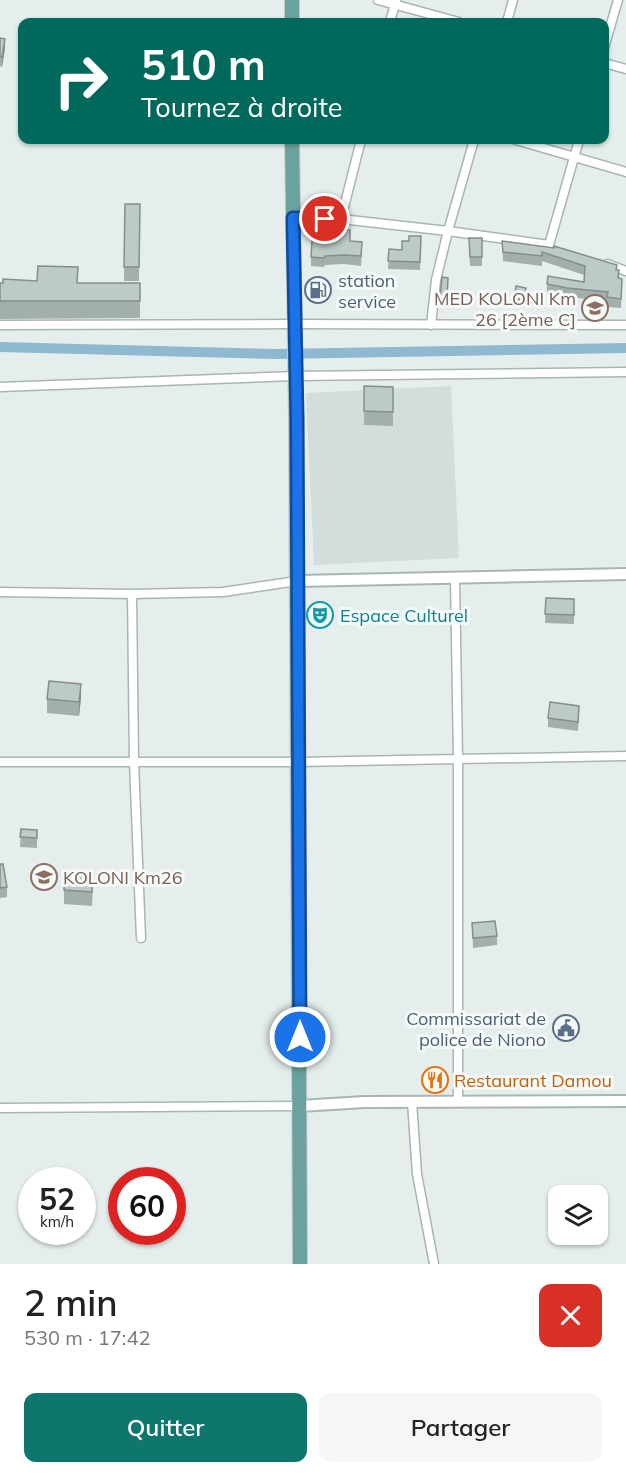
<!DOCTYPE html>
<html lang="fr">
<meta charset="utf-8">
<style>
:root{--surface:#fff;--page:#f6f6f6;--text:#222;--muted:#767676;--accent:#0f766e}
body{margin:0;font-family:Mulish,sans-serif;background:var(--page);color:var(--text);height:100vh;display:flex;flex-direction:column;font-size:22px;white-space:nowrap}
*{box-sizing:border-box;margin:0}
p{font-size:20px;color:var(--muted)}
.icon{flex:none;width:33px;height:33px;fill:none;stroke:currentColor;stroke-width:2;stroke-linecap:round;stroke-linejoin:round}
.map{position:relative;height:1264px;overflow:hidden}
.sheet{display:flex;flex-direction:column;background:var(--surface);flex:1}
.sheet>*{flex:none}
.hud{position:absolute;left:18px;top:18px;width:591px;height:126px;border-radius:12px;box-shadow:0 2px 4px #0004;background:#00695c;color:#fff;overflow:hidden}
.controls{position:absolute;left:548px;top:1185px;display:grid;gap:12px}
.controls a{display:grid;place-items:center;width:60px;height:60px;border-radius:12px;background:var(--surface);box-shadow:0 2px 4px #0004;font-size:30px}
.speed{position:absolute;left:18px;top:1167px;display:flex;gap:12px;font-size:30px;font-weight:700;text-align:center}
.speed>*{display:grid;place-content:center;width:78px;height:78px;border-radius:50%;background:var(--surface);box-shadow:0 2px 4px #0004;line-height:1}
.speed small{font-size:15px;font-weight:400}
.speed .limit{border:9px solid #d22;background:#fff;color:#111}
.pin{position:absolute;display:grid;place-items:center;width:51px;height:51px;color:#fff;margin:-26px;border:3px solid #fff;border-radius:50%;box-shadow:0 2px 6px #0007}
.me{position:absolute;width:66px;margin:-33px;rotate:0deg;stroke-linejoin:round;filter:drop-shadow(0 0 4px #0008)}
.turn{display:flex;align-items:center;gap:21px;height:126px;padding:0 24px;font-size:27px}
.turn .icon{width:78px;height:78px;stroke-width:2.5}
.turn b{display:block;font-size:42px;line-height:51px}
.round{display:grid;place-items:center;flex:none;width:63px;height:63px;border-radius:12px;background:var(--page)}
.headline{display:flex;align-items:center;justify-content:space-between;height:102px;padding:0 24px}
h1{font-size:36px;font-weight:600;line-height:45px}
.button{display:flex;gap:12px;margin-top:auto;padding:12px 24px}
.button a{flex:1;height:69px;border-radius:12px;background:var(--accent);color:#fff;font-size:24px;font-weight:600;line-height:69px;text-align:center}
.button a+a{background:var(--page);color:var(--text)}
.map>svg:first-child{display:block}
</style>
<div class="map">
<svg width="626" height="1264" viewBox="0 0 626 1264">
<rect width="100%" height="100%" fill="#e5eeec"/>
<path fill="#d3dedb" d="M451 386 459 558 314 565 306 393Z"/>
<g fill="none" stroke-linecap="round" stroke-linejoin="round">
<path stroke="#8fb8d1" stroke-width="10" d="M0 347 277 354 626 348"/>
<defs>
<path id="minor" d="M378 0 459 22
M390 22 396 0
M507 22 513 0
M604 48 618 0
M604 63 626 69
M516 140 626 172
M293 218 341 219 361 140
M341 219 448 231 549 245 579 140
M607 264 626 271
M0 325 294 324 626 325
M431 325 436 280 448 231 474 140
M0 387 295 376 626 372
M455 578 458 759V1102
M0 592 132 594 223 592 297 581
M132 594 134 762 141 938
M0 762H298L626 756
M412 1102 417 1174 434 1264
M0 1108 300 1106"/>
<path id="tertiary" d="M297 581 626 574
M300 1106 364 1102 626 1101"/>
<path id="primary" d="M292 0V22
M292 140 296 418 300 1264"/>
</defs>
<use href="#minor" stroke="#a7b6b4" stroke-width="11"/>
<use href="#tertiary" stroke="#a7b6b4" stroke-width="14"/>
<use href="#primary" stroke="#c2c9c9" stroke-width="16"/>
<use href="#minor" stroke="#fff" stroke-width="8"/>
<use href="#tertiary" stroke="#fff" stroke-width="10"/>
<use href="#primary" stroke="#6ba2a0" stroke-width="14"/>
</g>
<path fill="#a3afac" d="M0 38 5 48 2 67 0 66Z
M20 49H22V79L20 63Z
M125 204H140L139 281H124Z
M327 230 350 241 362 252 361 266 344 264 325 265 324 267 311 266V257Z
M469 238H482V266H470Z
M502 241 617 270 622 288 621 308 607 307V301L567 297 547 294V284L584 282V275L542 261V266L503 261Z
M421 244 420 270 388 269 389 249 402 250Z
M448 278 447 302H440V297Z
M0 283H140V318L0 319Z
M320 288 317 299 308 297V292Z
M526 292 524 305 514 303V299Z
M364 386 393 387V426L364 425Z
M546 598 574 599V624L545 623Z
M81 698 79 716 47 713V699Z
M579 716 578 731 548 727V718Z
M21 829 37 830V848L20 847Z
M0 864 7 887V897L0 898Z
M93 887 92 906 64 904V890Z
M472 923 497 936V945L473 948Z
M597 1203 598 1215V1224H597Z"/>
<path fill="#848e8c" d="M5 39V48L2 67V57Z
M81 684V698L79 716V702Z"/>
<path fill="#bdcbc8" stroke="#848e8c" stroke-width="1.5" d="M0 38 5 39 2 57H0Z
M20 49H22V65Z
M125 204H140L139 267H124Z
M313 226 327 227 326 230H350V241L362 242 361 256 344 255 325 256 324 258 311 257Z
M409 236H421L420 262 388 261 389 249 402 250V241H409Z
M469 238H482V257H470Z
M502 241 554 248V246L617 265 616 270H619L618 278 622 279 621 299 607 297 608 292 567 288 547 284 548 276 584 282 585 266 542 252V256L503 252Z
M38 266 78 267 77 283H140V301H0V283H3V279L37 281Z
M442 277 448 278 447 297H440Z
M311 281 320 283 317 295 308 292Z
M516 286 526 288 524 300 514 299Z
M364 386 393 387V412L364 411Z
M546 598 574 599V615L545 614Z
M49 681 81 684 79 702 47 699Z
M550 702 579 706 578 722 548 718Z
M21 829 37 830V838L20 837Z
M0 864H3L7 887 0 888Z
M65 871 93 874 92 892 64 890Z
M495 921 497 936 473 938 472 923Z
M596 1194V1196H580Z"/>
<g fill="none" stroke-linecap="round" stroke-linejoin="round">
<defs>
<path id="route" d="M300 1037 297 418 293 218 325 219"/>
</defs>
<use href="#route" stroke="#114b97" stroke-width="15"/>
<use href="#route" stroke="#1a73e8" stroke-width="10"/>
</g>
<defs>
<symbol id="fuel-ring" viewBox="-11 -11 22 22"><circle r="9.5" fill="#f5faf9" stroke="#5c6f8a" stroke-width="1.5"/><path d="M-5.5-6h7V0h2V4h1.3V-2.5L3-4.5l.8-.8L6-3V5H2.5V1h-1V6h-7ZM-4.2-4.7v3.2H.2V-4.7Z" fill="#5c6f8a"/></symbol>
<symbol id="school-ring" viewBox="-11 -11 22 22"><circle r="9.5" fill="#f5faf9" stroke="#8d6e63" stroke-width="1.5"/><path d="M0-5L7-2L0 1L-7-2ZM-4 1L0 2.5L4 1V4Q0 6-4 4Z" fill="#8d6e63"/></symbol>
<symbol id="theatre-ring" viewBox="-11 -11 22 22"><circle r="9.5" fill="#f5faf9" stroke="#0f9aa8" stroke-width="1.5"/><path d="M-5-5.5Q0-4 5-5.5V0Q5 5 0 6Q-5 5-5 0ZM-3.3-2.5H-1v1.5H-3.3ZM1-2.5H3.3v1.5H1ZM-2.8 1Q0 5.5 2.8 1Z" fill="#0f9aa8"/></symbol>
<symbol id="civic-ring" viewBox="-11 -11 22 22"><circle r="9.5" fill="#f5faf9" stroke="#5c6f8a" stroke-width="1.5"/><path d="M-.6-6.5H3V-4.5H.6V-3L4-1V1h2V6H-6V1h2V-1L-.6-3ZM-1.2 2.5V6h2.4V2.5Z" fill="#5c6f8a"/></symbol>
<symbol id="restaurant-ring" viewBox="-11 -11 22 22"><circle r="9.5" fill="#f5faf9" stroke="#e8710a" stroke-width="1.5"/><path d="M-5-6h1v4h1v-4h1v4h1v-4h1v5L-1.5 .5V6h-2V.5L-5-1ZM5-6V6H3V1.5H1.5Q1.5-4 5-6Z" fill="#e8710a"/></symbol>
</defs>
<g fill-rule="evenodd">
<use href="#fuel-ring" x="303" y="275" width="30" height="30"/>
<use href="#school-ring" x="580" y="293" width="30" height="30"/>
<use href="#theatre-ring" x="305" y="600" width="30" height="30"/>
<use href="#school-ring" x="29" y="862" width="30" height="30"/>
<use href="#civic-ring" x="551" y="1013" width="30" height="30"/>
<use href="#restaurant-ring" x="420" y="1065" width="30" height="30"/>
</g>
<g text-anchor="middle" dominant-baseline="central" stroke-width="6" stroke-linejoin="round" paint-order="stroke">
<g font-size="18" fill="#4e5e75" stroke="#f5faf9" text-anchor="start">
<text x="338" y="280">station<tspan x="338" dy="21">service</tspan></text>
<text x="546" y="1018" text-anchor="end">Commissariat de<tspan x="546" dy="21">police de Niono</tspan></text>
</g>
<g font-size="18" fill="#785e54" stroke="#f5faf9" text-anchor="end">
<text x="576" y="298">MED KOLONI Km<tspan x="576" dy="21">26 [2ème C]</tspan></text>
<text x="63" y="877" text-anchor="start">KOLONI Km26</text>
</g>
<g font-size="18" fill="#0d838f" stroke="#f5faf9" text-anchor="start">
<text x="340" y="615">Espace Culturel</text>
</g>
<g font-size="18" fill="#c56008" stroke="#f5faf9" text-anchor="start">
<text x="454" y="1080">Restaurant Damou</text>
</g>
</g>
</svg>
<div class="controls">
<a><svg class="icon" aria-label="layers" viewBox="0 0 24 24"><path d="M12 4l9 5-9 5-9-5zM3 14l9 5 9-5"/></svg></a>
</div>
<div class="speed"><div>52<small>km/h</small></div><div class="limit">60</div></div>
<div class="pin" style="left:325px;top:219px;background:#d93025"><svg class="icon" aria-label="arrive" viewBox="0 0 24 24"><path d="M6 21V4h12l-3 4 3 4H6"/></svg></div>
<svg class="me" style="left:300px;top:1037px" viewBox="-20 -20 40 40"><circle r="17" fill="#1a73e8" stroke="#fff" stroke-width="3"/><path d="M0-11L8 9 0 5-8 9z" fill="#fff"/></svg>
<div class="hud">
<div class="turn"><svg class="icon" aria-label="right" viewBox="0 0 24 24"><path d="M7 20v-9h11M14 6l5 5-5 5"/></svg><div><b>510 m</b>Tournez à droite</div></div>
</div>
</div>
<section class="sheet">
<div class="headline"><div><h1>2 min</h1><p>530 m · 17:42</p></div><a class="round" style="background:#d93025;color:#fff"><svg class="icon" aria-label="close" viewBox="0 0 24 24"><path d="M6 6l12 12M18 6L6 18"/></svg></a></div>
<div class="button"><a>Quitter</a><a>Partager</a></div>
</section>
